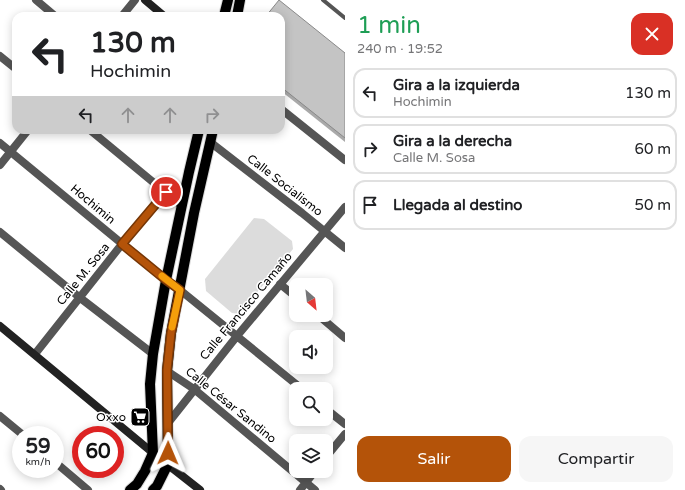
<!DOCTYPE html>
<html lang="es">
<meta charset="utf-8">
<style>
:root{--surface:#fff;--page:#f6f6f6;--text:#202124;--muted:#757577;--line:#e0e0e0;--accent:#b45309}
body{margin:0;font-family:"Varela Round",sans-serif;background:var(--page);color:var(--text);height:100vh;display:flex;flex-direction:column;font-size:15px;white-space:nowrap}
*{box-sizing:border-box;margin:0}
p{font-size:13px;color:var(--muted)}
.icon{flex:none;width:22px;height:22px;fill:none;stroke:currentColor;stroke-width:2;stroke-linecap:round;stroke-linejoin:round}
.map{position:relative;flex:1;overflow:hidden}
.drawer{display:flex;flex-direction:column;background:var(--surface);width:340px}
.drawer>*{flex:none}
.hud{position:absolute;left:12px;top:12px;width:273px;height:122px;border-radius:12px;box-shadow:0 2px 10px #0003;background:#fff;color:var(--text);overflow:hidden}
.needle{width:26px;rotate:152deg}
.fabs{position:absolute;left:289px;top:278px;display:grid;gap:8px}
.fabs a{display:grid;place-items:center;width:44px;height:44px;border-radius:8px;background:var(--surface);box-shadow:0 2px 10px #0003;font-size:20px}
.speed{position:absolute;left:12px;top:426px;display:flex;gap:8px;font-size:20px;font-weight:700;text-align:center}
.speed>*{display:grid;place-content:center;width:52px;height:52px;border-radius:50%;background:var(--surface);box-shadow:0 2px 10px #0003;line-height:1}
.speed small{font-size:10px;font-weight:400}
.speed .limit{border:6px solid #d22;background:#fff;color:#111}
.pin{position:absolute;display:grid;place-items:center;width:34px;height:34px;color:#fff;margin:-17px;border:2px solid #fff;border-radius:50%;box-shadow:0 1px 4px #0007}
.me{position:absolute;width:44px;margin:-22px;rotate:1deg;stroke-linejoin:round;filter:drop-shadow(0 0 3px #0008)}
.turn{display:flex;align-items:center;gap:14px;height:84px;padding:0 12px;font-size:18px}
.turn .icon{width:52px;height:52px;stroke-width:2.5}
.turn b{display:block;font-size:28px;line-height:34px}
.lanes{display:flex;align-items:center;height:38px;padding:0 12px;background:#0003;justify-content:center;gap:20px;direction:ltr}
.lanes .off{opacity:.35}
.round{display:grid;place-items:center;flex:none;width:42px;height:42px;border-radius:12px;background:var(--page)}
.summary{display:flex;align-items:center;justify-content:space-between;height:68px;padding:0 12px}
h1{font-size:24px;font-weight:600;line-height:30px;color:#1e9e55}
.primary-button{display:flex;gap:8px;margin-top:auto;padding:8px 12px}
.primary-button a{flex:1;height:46px;border-radius:12px;background:var(--accent);color:#fff;font-size:16px;font-weight:600;line-height:46px;text-align:center}
.primary-button a+a{background:var(--page);color:var(--text)}
ul{padding:0;list-style:none}
li{display:flex;align-items:center;gap:12px;height:50px;margin:0 8px 6px;padding:0 4px;border:2px solid var(--line);border-radius:12px}
li div{flex:1}
li b{display:block;font-size:15px}
li em{font-style:normal}
main{display:flex;flex:1;min-height:0}
.map>svg:first-child{display:block}
</style>
<main>
<div class="map">
<svg width="345" height="490" viewBox="0 0 345 490">
<rect width="100%" height="100%" fill="#fff"/>
<path fill="#dcdcdc" d="M254 218 264 219 292 241 293 249 239 314 232 313 206 291 205 279Z"/>
<g fill="none" stroke-linecap="round" stroke-linejoin="round">
<defs>
<path id="primary" d="M224 16 228 0
M237 16 240 0
M130 490 137 484 145 471 153 453 150 384 153 354 166 280 189 172 199 130
M153 490 157 486 168 464 167 371 171 333 194 213 213 130"/>
</defs>
<use href="#primary" stroke="#dbdbdb" stroke-width="12"/>
<path stroke="#555" stroke-width="4" d="M323 0 345 18"/>
<path stroke="#555" stroke-width="8" d="M36 0 55 16
M122 16 135 0
M0 56 16 69
M281 109 345 160
M90 130 182 206
M210 142 302 213 345 248
M0 143 166 280 180 290 302 389
M0 165 28 130
M0 232 79 297 153 354
M280 284 296 297
M318 315 345 338
M35 354 122 244 166 192
M167 371 194 389 315 490
M326 409 345 424
M0 416 23 435
M168 423 237 336 345 207
M326 457 345 434
M55 462 88 490
M0 489 1 490
M300 490 315 471"/>
<path stroke="#222" stroke-width="8" d="M145 0 164 16
M0 326 153 453 200 490"/>
<use href="#primary" stroke="#000" stroke-width="10"/>
</g>
<path fill="#a9a9a9" d="M281 16 345 53V142L281 91Z"/>
<path fill="#c4c4c4" stroke="#898989" d="M279 0 345 53V138L281 87V16H266Z"/>
<g fill="none" stroke-linecap="round" stroke-linejoin="round">
<defs>
<path id="route" d="M166 192 122 244 166 280 180 290 171 333 167 370 168 453"/>
</defs>
<use href="#route" stroke="#753606" stroke-width="10"/>
<use href="#route" stroke="#b45309" stroke-width="7"/>
<path stroke="#f59e0b" stroke-width="7" d="M162 276 180 290 172 327"/>
</g>
<defs>
<symbol id="supermarket-square" viewBox="-11 -11 22 22"><rect x="-9" y="-9" width="18" height="18" rx="4" fill="#000" stroke="#fff"/><path d="M-6-5.5h2.5l.6 2H6L4.5 2H-2.5L-4.4-4H-6ZM-1.5 3.2a1.3 1.3 0 1 0 .1 0ZM3 3.2a1.3 1.3 0 1 0 .1 0Z" fill="#fff"/></symbol>
</defs>
<g fill-rule="evenodd">
<use href="#supermarket-square" x="129" y="406" width="22" height="22"/>
</g>
<g text-anchor="middle" dominant-baseline="central" stroke-width="3" stroke-linejoin="round" paint-order="stroke">
<g font-size="12" fill="#000" stroke="#fff">
<text transform="translate(285 185) rotate(38)">Calle Socialismo</text>
<text transform="translate(93 204) rotate(40)">Hochimin</text>
<text transform="translate(83 274) rotate(-51)">Calle M. Sosa</text>
<text transform="translate(246 306) rotate(-50)">Calle Francisco Camaño</text>
<text transform="translate(231 405) rotate(39)">Calle César Sandino</text>
</g>
<g font-size="12" fill="#000" stroke="#fff" text-anchor="end">
<text x="126" y="417">Oxxo</text>
</g>
</g>
</svg>
<div class="fabs">
<a><svg class="needle" viewBox="-14 -14 28 28"><path d="M0-13l5 13h-10z" fill="#e53935"/><path d="M0 13l5-13h-10z" fill="#757577"/></svg></a>
<a><svg class="icon" aria-label="sound" viewBox="0 0 24 24"><path d="M4 9h4l5-4v14l-5-4H4zM17 9q2 3 0 6"/></svg></a>
<a><svg class="icon" aria-label="search" viewBox="0 0 24 24"><circle cx="10" cy="10" r="6"/><path d="M15 15l6 6"/></svg></a>
<a><svg class="icon" aria-label="layers" viewBox="0 0 24 24"><path d="M12 4l9 5-9 5-9-5zM3 14l9 5 9-5"/></svg></a>
</div>
<div class="speed"><div>59<small>km/h</small></div><div class="limit">60</div></div>
<div class="pin" style="left:166px;top:192px;background:#d93025"><svg class="icon" aria-label="arrive" viewBox="0 0 24 24"><path d="M6 21V4h12l-3 4 3 4H6"/></svg></div>
<svg class="me" style="left:168px;top:453px" viewBox="-20 -20 40 40"><path d="M0-17L14 15 0 8-14 15z" fill="#b45309" stroke="#fff" stroke-width="4"/></svg>
<div class="hud">
<div class="turn"><svg class="icon" aria-label="left" viewBox="0 0 24 24"><path d="M17 20v-9H6M10 6l-5 5 5 5"/></svg><div><b>130 m</b>Hochimin</div></div>
<div class="lanes"><svg class="icon" aria-label="left" viewBox="0 0 24 24"><path d="M17 20v-9H6M10 6l-5 5 5 5"/></svg><svg class="icon off" aria-label="ahead" viewBox="0 0 24 24"><path d="M12 20V5M6 11l6-6 6 6"/></svg><svg class="icon off" aria-label="ahead" viewBox="0 0 24 24"><path d="M12 20V5M6 11l6-6 6 6"/></svg><svg class="icon off" aria-label="right" viewBox="0 0 24 24"><path d="M7 20v-9h11M14 6l5 5-5 5"/></svg></div>
</div>
</div>
<section class="drawer">
<div class="summary"><div><h1>1 min</h1><p>240 m · 19:52</p></div><a class="round" style="background:#d93025;color:#fff"><svg class="icon" aria-label="close" viewBox="0 0 24 24"><path d="M6 6l12 12M18 6L6 18"/></svg></a></div>
<ul>
<li><svg class="icon" aria-label="left" viewBox="0 0 24 24"><path d="M17 20v-9H6M10 6l-5 5 5 5"/></svg><div><b>Gira a la izquierda</b><p>Hochimin</p></div><em>130 m</em></li>
<li><svg class="icon" aria-label="right" viewBox="0 0 24 24"><path d="M7 20v-9h11M14 6l5 5-5 5"/></svg><div><b>Gira a la derecha</b><p>Calle M. Sosa</p></div><em>60 m</em></li>
<li><svg class="icon" aria-label="arrive" viewBox="0 0 24 24"><path d="M6 21V4h12l-3 4 3 4H6"/></svg><div><b>Llegada al destino</b></div><em>50 m</em></li>
</ul>
<div class="primary-button"><a>Salir</a><a>Compartir</a></div>
</section>
</main>
